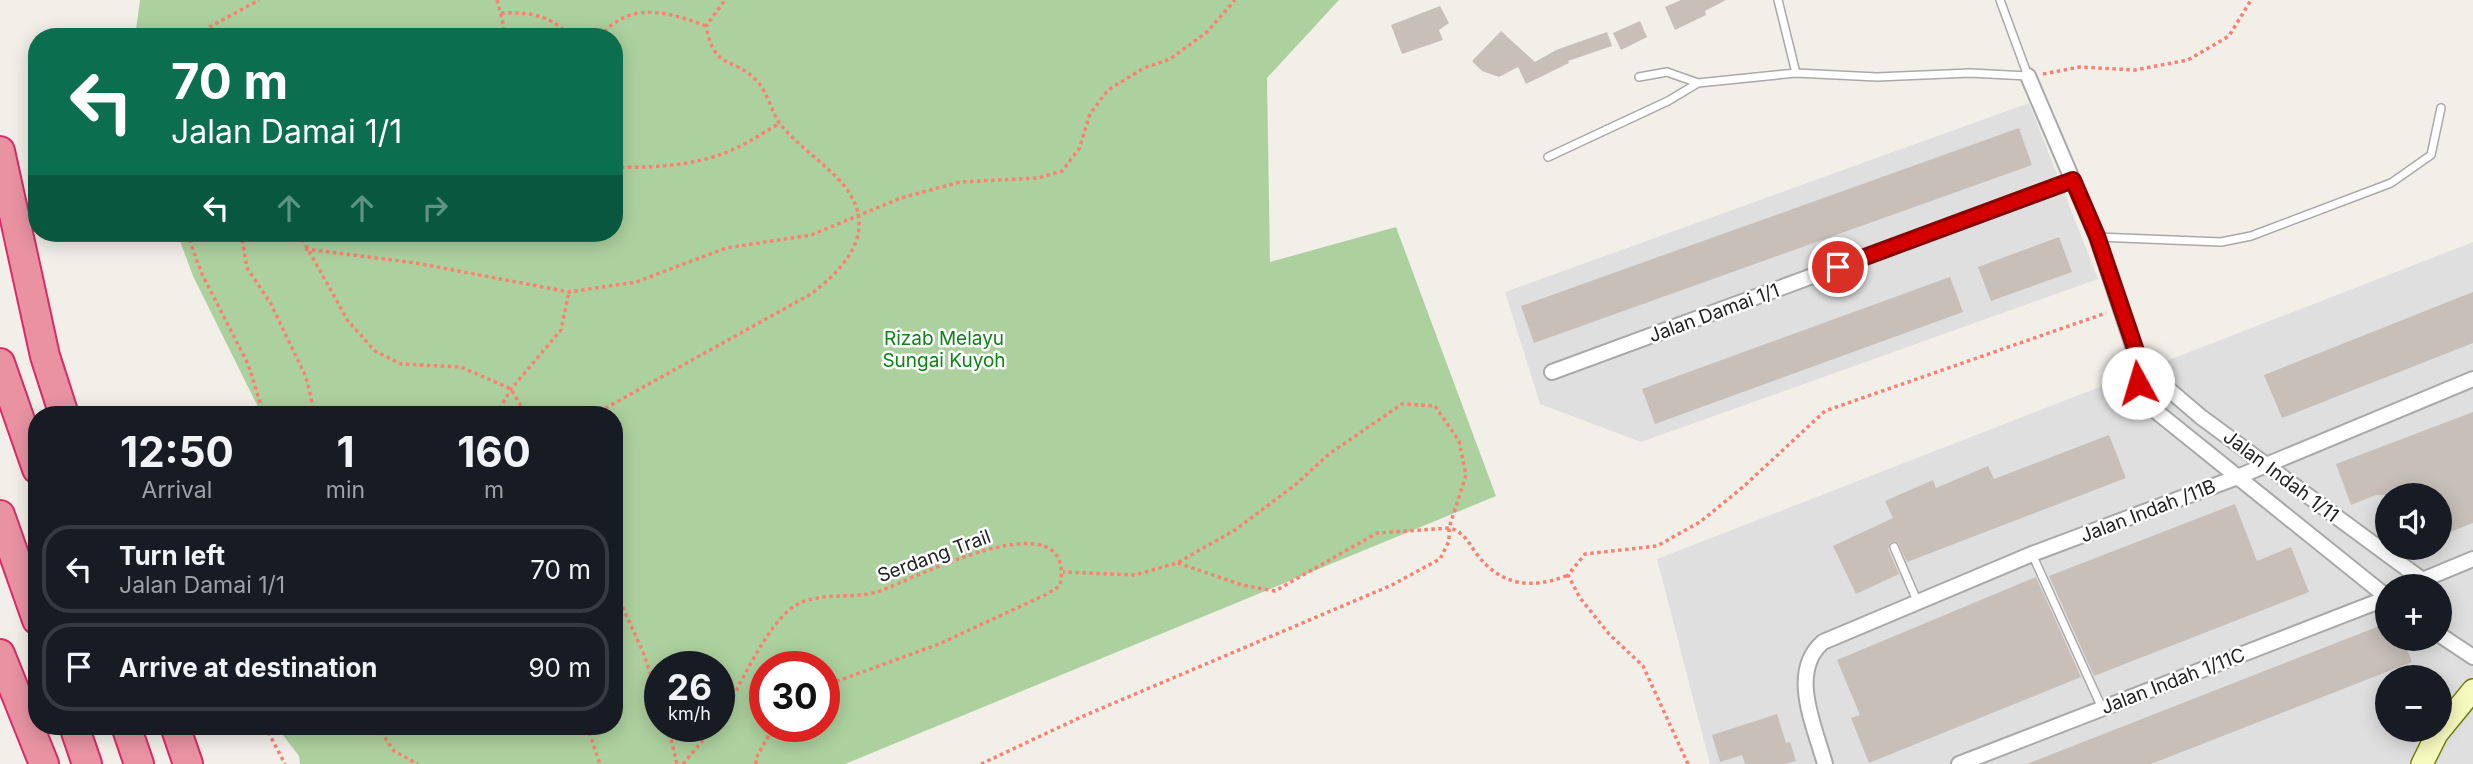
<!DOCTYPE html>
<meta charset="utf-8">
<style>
:root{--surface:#171b24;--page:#242831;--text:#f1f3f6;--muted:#9ea1a6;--line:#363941}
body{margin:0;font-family:Inter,sans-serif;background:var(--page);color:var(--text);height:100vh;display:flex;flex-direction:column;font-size:26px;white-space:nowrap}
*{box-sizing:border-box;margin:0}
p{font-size:23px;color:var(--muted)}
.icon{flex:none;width:38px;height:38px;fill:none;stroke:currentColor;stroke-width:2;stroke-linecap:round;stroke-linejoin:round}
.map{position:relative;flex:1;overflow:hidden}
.panel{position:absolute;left:28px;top:406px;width:595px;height:329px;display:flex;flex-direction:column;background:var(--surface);border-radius:28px;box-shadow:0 4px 18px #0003}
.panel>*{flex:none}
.guide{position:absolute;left:28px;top:28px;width:595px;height:214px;border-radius:28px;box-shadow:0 4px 18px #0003;background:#0b6e4f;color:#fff;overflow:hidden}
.controls{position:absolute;left:2375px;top:483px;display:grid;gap:14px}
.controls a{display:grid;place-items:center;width:77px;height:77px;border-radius:50%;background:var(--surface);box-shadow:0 4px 18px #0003;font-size:35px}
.speed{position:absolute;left:644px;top:651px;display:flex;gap:14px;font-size:35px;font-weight:700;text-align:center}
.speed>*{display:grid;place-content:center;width:91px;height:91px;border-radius:50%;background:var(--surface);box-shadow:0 4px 18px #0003;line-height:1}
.speed small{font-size:18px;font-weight:400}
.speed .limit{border:10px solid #d22;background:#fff;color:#111}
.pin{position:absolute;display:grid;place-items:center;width:60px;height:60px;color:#fff;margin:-30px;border:4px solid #fff;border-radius:50%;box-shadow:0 2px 7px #0007}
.me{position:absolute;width:77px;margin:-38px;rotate:354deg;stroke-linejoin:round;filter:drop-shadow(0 0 5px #0008)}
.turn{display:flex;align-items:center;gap:24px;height:147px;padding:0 28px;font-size:32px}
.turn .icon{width:91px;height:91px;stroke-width:2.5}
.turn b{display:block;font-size:49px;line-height:60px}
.lanes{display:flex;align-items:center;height:66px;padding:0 28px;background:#0003;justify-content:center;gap:35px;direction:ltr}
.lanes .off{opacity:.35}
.eta{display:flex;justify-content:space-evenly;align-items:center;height:119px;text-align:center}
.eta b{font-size:42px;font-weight:700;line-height:49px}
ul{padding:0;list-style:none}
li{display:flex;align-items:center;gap:21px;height:88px;margin:0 14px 10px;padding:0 14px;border:4px solid var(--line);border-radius:28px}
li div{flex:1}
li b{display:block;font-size:26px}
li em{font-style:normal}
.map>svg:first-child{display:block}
</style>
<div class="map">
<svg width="2473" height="764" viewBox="0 0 2473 764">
<rect width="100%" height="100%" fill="#f2efe9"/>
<path fill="#e0dfdf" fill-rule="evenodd" d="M2029 103 2098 279 1641 442 1540 404 1505 292Z
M2473 242V764H1710L1657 559ZM2387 495H2440V548H2387ZM2387 586H2440V639H2387ZM2387 677H2440V730H2387Z"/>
<path fill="#add19e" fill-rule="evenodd" d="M140 0H1339L1267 78 1270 262 1396 227 1496 496 845 764H300L299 756 276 726H614V415H262L193 276 177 233H614V37H135ZM660 667H719V726H660ZM765 667H824V726H765Z"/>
<path fill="#c7bfb8" d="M1681 0H1726L1705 11 1706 15 1675 30 1665 7Z
M1440 6 1449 23 1439 30 1443 40 1402 54 1391 25Z
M1640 21 1647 37 1621 50 1613 33Z
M1501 31 1535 62 1556 50 1607 32 1612 46 1568 61 1569 63 1526 84 1518 67 1499 77 1482 71 1472 61Z
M2019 128 2032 165 1534 343 1521 306Z
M2059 237 2072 272 1991 301 1978 267Z
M1950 277 1963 312 1655 424 1642 389Z
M2473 292V343L2282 418 2264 375Z
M2473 412V523L2440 536V495H2376L2351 505 2336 464Z
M2109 435 2126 478 1907 562 1898 543 1891 542 1888 549 1899 574 1856 594 1833 546 1893 518 1885 501 1933 480 1936 488 1988 466 1994 479Z
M2235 504 2257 561 2291 547 2309 592 2094 676 2049 576Z
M2036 577 2081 677 1869 763 1851 718 1860 715 1837 660Z
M2387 623V639H2403L2412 662 2151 764H2027Z
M1777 714 1786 743 1790 742 1796 761 1786 764H1745L1742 755 1720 762 1712 735Z"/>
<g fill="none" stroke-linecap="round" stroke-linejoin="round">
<defs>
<path id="lane" d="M1778 0 1796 73
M1639 77 1667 72 1698 83 1796 73 1877 77 1970 73 2028 76 2000 0
M1548 157 1668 101 1698 83
M2097 237 2221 242 2251 236 2391 183 2431 155 2441 108
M1894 547 1918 603
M2032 554 2102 708"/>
<path id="street" d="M2028 76 2097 237 2139 364 2142 400 2387 597
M2139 364 2201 417 2421 579 2419 586
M1552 372 2073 180
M2408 586 2473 559
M2440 635 2473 657
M1825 764C1815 727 1788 672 1823 642L2032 554 2235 478 2473 379
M1959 764 2387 598"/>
<path id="secondary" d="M2422 764 2437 734 2473 690"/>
<path id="highway" d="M0 151 45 356 64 415
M0 363 37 469
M0 515 37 620
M0 654 44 764
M74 726 87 764
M126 726 139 764
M175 726 188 764"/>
</defs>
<use href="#lane" stroke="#a9a9a9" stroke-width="10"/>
<use href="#street" stroke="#a9a9a9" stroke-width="18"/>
<use href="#secondary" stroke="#707d05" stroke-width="24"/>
<use href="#highway" stroke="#dc2a67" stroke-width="32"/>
<path stroke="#fa8072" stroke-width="3.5" stroke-dasharray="3.5 3.5" stroke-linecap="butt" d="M497 0 504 27 501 37
M501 13C530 12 551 15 571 37
M200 37 204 30 259 0
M600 37C629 0 668 12 706 26
M2043 74 2080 67 2135 70 2188 60 2229 36 2251 0
M614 167C649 168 689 166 722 154 742 147 761 134 780 123
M187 233 201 272 248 364 264 415
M241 233 247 268 271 304 306 377 315 415
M299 233 348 321 375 351 401 364 461 367 511 389 526 415
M305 249 416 263 569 292 636 282 726 248 811 235 901 198 960 182 1038 178 1062 171 1079 149 1090 114 1108 90 1144 68 1170 59 1207 32 1235 0
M496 415 511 389 561 330 569 292
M593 415 811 294C848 266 880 228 842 183 823 162 798 146 780 124 771 111 768 93 757 81 732 55 715 72 706 26L725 0
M1178 563 1242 585 1275 591 1377 533 1449 528C1463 531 1468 542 1476 553 1500 586 1532 590 1568 575
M614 588 643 652 660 701
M719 721C738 691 767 622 796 605 821 591 853 600 880 591 911 580 1078 493 1060 586L1045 595 939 644 824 686
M265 726 285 764
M377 726 394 751 418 764
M587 726 600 764
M668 726 677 764
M683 764 715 726
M756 764V758L774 726
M981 764 1081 717 1392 585 1440 559 1449 541V528L1466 475 1459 441 1435 406 1402 404 1329 454 1295 485 1235 530 1177 563 1135 575 1063 572
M1688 764 1643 666 1609 634 1580 598 1568 575 1585 554 1657 546 1700 522 1743 487 1825 411 2106 313"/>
<use href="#lane" stroke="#fff" stroke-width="7"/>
<use href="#street" stroke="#fff" stroke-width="14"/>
<use href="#secondary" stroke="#f7fabf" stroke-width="21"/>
<use href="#highway" stroke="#e892a2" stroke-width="28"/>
</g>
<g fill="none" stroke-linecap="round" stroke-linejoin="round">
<defs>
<path id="route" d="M1838 267 2073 180 2097 236 2136 351 2139 364 2138 383"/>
</defs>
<use href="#route" stroke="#8a0000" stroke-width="18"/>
<use href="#route" stroke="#d40000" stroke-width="12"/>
</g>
<g text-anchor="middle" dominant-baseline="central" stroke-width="5" stroke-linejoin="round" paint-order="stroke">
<g font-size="19" fill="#222" stroke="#fff">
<text transform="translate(1714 313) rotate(-20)">Jalan Damai 1/1</text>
<text transform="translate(2281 476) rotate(37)">Jalan Indah 1/11</text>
<text transform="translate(2148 511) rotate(-21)">Jalan Indah /11B</text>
<text transform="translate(934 556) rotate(-20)">Serdang Trail</text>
<text transform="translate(2173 681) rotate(-21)">Jalan Indah 1/11C</text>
</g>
<g font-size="19" fill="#0c8416" stroke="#fff">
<text x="944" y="338">Rizab Melayu<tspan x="944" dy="22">Sungai Kuyoh</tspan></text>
</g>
</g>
</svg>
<div class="controls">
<a><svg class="icon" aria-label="sound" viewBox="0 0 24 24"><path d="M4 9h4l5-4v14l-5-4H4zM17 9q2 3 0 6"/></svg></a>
<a>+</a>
<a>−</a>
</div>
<div class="speed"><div>26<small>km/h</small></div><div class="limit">30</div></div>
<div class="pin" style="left:1838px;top:267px;background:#d93025"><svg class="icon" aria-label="arrive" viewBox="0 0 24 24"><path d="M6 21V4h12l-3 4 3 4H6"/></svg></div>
<svg class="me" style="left:2138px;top:383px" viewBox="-20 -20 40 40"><circle r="19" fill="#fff"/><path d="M0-13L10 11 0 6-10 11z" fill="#d40000"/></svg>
<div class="guide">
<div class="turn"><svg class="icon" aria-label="left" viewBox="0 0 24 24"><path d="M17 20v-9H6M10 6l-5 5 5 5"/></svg><div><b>70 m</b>Jalan Damai 1/1</div></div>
<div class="lanes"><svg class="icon" aria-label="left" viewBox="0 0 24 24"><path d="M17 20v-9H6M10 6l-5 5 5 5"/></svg><svg class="icon off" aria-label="ahead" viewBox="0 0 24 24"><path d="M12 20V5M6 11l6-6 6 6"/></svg><svg class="icon off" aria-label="ahead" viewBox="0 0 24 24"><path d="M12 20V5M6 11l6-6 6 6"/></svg><svg class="icon off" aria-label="right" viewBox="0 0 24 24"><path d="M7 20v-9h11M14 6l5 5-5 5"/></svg></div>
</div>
<section class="panel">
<div class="eta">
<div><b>12:50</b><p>Arrival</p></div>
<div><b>1</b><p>min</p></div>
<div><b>160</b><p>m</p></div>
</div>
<ul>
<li><svg class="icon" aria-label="left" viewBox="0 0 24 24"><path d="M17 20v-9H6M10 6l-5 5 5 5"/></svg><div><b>Turn left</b><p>Jalan Damai 1/1</p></div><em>70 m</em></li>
<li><svg class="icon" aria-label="arrive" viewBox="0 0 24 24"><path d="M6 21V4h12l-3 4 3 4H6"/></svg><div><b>Arrive at destination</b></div><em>90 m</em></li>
</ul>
</section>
</div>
